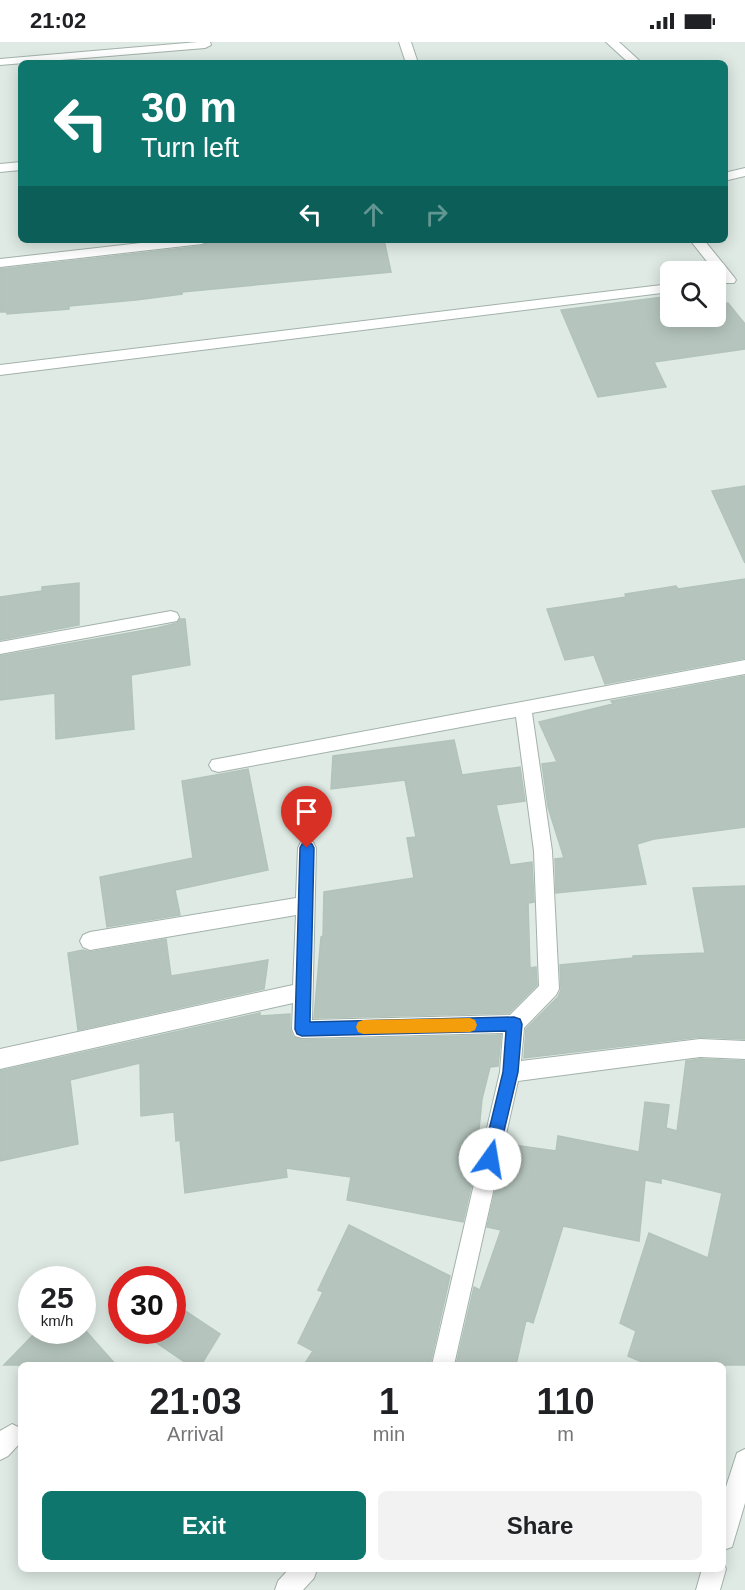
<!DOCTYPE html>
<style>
:root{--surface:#fff;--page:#f2f2f2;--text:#202124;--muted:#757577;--accent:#0f766e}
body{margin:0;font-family:Helvetica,sans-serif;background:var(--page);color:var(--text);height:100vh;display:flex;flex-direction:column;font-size:22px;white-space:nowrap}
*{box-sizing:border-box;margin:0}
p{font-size:20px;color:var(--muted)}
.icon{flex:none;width:33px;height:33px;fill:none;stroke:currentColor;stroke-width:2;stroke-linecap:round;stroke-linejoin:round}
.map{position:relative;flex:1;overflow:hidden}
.panel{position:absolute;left:18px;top:1320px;width:708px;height:210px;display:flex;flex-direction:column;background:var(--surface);border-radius:9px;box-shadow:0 3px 15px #0003}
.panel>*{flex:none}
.hud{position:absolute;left:18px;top:18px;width:710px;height:183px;border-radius:9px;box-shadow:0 3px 15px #0003;background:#0f766e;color:#fff;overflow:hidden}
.fabs{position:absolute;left:660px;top:219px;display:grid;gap:12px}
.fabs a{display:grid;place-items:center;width:66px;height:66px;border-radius:9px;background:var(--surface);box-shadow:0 3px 15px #0003;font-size:30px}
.speed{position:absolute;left:18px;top:1224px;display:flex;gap:12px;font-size:30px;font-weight:700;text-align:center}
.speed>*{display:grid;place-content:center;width:78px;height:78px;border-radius:50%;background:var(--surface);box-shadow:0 3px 15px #0003;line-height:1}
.speed small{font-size:15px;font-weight:400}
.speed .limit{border:9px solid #d22;background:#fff;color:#111}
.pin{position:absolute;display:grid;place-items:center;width:51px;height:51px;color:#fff;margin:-62px -26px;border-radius:50% 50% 50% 0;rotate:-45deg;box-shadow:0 0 6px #0007}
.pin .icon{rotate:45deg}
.me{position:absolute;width:66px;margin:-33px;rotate:13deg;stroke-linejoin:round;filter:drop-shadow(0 0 4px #0008)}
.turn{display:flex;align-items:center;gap:21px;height:126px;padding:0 24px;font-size:27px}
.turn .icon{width:78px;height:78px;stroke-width:2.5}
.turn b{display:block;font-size:42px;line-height:51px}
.lanes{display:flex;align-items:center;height:57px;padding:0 24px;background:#0003;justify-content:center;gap:30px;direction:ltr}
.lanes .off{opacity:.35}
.eta{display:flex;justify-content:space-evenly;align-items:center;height:102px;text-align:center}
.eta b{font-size:36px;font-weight:600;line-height:42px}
.primary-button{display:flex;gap:12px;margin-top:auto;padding:12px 24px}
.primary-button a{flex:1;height:69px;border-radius:9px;background:var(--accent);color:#fff;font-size:24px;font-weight:600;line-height:69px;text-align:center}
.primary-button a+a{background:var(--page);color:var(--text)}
.status{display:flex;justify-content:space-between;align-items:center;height:42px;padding:0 30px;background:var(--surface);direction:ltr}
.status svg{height:16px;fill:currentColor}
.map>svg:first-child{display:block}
</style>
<div class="status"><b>21:02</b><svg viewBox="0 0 49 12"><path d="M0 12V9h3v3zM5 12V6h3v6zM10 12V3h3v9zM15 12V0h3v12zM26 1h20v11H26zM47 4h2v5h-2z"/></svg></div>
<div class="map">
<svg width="745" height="1548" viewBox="0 0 745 1548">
<rect width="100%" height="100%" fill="#dfeae4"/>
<path fill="#b5c5bd" stroke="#b2c3ba" stroke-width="1.5" d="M211 198H384L391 230 182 250V252L136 258 69 264V267L7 272V270H0V227L202 204Z
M670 254V274H716V263L728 261 745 282V307L654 320 666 345 598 355 561 268Z
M745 444V521L712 449Z
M745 537V616L605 642 594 613 565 618 547 567 626 555 625 552 676 544 678 547Z
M79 541V583L0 598V555L42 549V545Z
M180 577H185L190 623 131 633 134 687 56 697 55 651 0 658V614L157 586 177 581Z
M745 634V785L654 797 637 802 646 842 556 851 555 817 564 816 548 765 542 722 557 720 539 680 613 662 611 659Z
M454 698 462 733 520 725 525 759 496 763 510 823 532 820 534 860 528 861 530 926 536 925 537 943 509 971 314 976 321 895 323 894 324 850 414 836 407 796 416 795 405 738 331 747 333 714Z
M248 727 268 828 175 848 180 873 107 885 100 835 193 816 182 739Z
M745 844V997L700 995 524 1016 526 987 558 955 561 948 560 923 633 916V914L705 911 693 846Z
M166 897 171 934 268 918 264 947 78 988 68 911 83 908 90 910Z
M260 971V974L290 972V987L293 995 302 998 501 993 498 1024 490 1025 482 1057 478 1098H482L463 1180 347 1158 351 1135 286 1126 287 1135 185 1151 180 1098 176 1099 174 1070 141 1074 140 1021 70 1038 78 1102 0 1119V1029Z
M700 1017 745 1019V1323H649L628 1314 636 1289 620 1281 649 1191 708 1216 722 1151 661 1136V1141L645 1138 639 1199 563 1184 533 1281 526 1278 516 1323H456L474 1245 480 1248 501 1188 487 1185 506 1102 556 1109 558 1094 639 1110 645 1060 669 1063 666 1086 677 1089 686 1019Z
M349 1183 450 1234 430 1323H304L313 1309 298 1301 323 1250 318 1248Z
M172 1260 220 1292 201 1323H189L138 1288H172Z
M38 1288H85L116 1323H4Z"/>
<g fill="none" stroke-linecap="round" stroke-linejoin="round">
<defs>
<path id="street" d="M198 0H210L211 3 205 6 0 23V17Z
M399 0H411L418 21H406Z
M606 0H619L642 21H629Z
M21 120V128L0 130V122Z
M745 126V134L724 139V131Z
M167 198H209L202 202 0 225V217Z
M690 198H704L734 235 736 238 734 241H724Z
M670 242V250L0 333V323Z
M171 569 177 571 179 575 177 579 0 612V600Z
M745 618V632L532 671 552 809 559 947 556 953 524 986 521 1019 700 997 745 999V1017L700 1015 518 1039 454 1323H432L500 1030 503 991 302 996 295 994 292 987 293 961 0 1027V1007L293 943 296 873 90 908 83 905 80 899 83 893 90 890 296 856 298 806 301 800 307 798 313 800 316 806 312 978 510 973 539 944 534 809 516 675 218 730 212 728 209 723 212 718Z
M12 1382 20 1386 21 1400 8 1414 0 1418V1389Z
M745 1407V1461L732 1505 723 1508V1454L737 1411Z
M723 1519 726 1527 720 1548H696L702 1527H723Z
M289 1527H317L314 1536 303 1548H275L278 1539Z"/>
</defs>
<use href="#street" stroke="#a2b2aa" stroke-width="2"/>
<use href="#street" fill="#fff" fill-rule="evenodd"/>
</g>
<path fill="#1a73e8" stroke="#114b97" stroke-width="1.5" d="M307 800 312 802 314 806 310 980 514 975 520 977 522 982 518 1030 496 1123 490 1125 484 1123 482 1117 503 1030 506 989 302 994 297 992 295 987 300 806 302 802Z"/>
<path fill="#f59e0b" d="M470 976 475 978 477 983 475 988 470 990 363 992 358 990 356 985 358 980 363 978Z"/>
</svg>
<div class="fabs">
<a><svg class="icon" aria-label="search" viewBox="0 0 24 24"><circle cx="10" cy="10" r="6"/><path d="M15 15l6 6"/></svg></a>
</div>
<div class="speed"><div>25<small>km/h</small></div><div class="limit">30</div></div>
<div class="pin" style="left:307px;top:806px;background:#d93025"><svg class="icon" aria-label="arrive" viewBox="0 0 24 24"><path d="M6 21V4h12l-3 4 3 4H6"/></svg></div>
<svg class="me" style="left:490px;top:1117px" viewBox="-20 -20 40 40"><circle r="19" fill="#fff"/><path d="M0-13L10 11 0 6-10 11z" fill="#1a73e8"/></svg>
<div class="hud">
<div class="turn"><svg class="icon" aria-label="left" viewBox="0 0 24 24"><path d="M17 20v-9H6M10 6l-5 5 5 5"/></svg><div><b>30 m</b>Turn left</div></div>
<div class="lanes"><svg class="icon" aria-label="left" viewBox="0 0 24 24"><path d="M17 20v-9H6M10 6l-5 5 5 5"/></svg><svg class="icon off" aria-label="ahead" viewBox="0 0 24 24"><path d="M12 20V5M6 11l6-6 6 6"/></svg><svg class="icon off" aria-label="right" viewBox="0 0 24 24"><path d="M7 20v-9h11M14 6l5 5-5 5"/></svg></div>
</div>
<section class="panel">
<div class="eta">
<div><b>21:03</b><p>Arrival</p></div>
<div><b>1</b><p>min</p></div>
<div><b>110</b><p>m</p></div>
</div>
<div class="primary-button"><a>Exit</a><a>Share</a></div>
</section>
</div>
